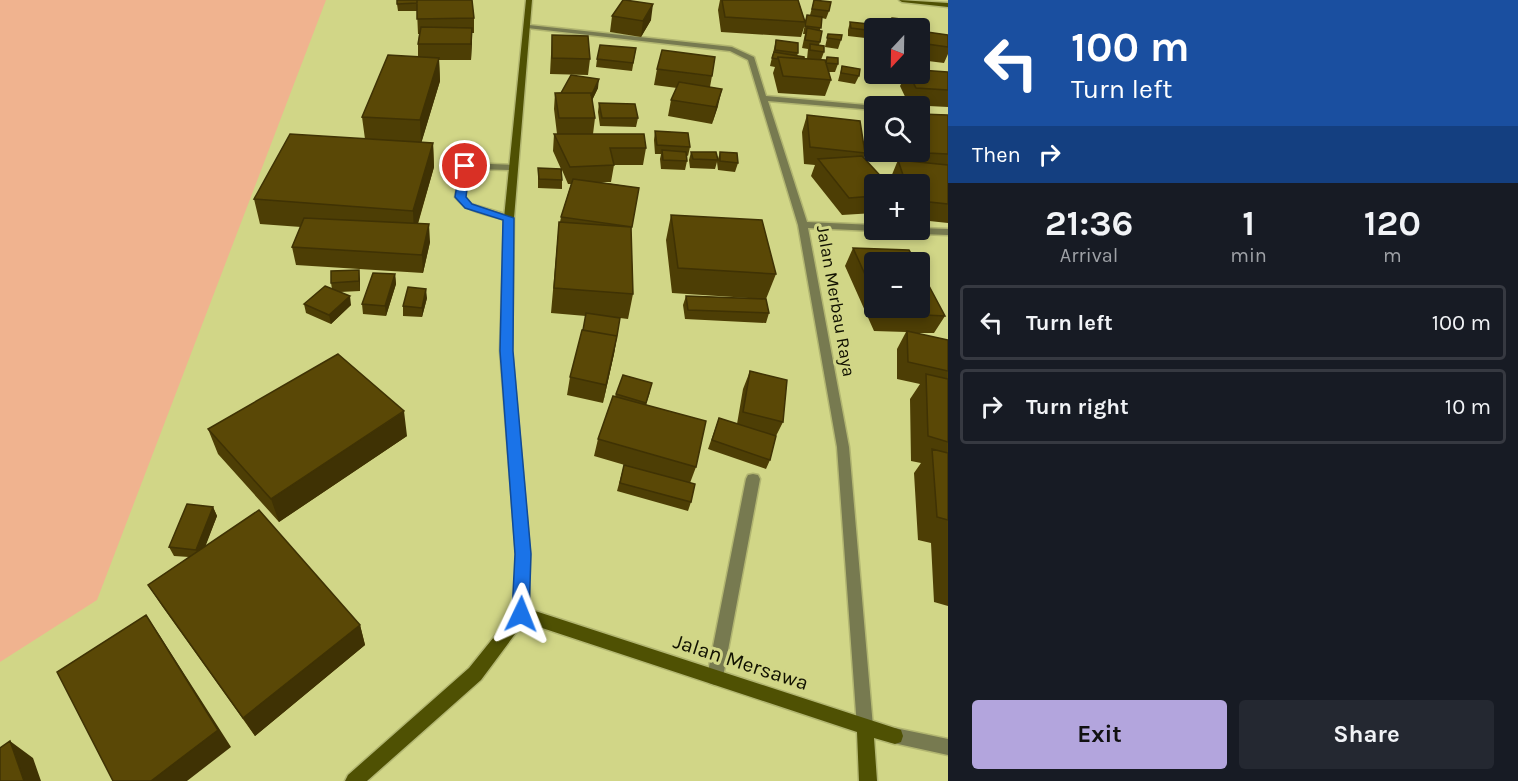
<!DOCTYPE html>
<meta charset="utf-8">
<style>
:root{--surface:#171b24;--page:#242831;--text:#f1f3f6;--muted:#9ea1a6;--line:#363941;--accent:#b3a5dd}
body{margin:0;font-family:Karla,sans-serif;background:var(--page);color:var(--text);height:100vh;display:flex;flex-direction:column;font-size:22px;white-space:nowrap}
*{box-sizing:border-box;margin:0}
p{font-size:20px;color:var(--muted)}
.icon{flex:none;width:33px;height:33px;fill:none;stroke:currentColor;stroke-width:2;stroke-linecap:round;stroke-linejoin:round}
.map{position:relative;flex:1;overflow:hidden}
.drawer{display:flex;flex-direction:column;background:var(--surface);width:570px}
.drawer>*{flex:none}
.banner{background:#1a4fa0;color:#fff;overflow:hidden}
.needle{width:39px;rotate:202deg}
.fabs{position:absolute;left:864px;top:18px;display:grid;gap:12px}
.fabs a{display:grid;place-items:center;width:66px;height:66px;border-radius:6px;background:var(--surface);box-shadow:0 3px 9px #0003;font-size:30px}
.pin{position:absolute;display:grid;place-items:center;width:51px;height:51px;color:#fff;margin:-26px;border:3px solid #fff;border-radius:50%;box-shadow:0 2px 6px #0007}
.me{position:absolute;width:66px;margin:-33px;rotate:2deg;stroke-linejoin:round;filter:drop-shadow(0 0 4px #0008)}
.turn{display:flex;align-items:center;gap:21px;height:126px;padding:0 24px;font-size:27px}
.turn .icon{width:78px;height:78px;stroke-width:2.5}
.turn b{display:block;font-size:42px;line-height:51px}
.then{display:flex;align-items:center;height:57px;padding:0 24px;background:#0003;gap:12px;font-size:22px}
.eta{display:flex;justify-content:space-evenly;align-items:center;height:102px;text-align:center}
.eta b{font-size:36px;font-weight:700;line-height:42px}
.action{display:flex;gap:12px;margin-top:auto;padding:12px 24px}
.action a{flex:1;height:69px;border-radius:6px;background:var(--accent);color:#111;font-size:24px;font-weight:700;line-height:69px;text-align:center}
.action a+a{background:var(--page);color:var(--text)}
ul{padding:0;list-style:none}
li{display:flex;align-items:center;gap:18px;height:75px;margin:0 12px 9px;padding:0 12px;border:3px solid var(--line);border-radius:6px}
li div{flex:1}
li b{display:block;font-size:22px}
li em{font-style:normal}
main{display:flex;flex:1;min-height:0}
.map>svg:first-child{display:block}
</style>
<main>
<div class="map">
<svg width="948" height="781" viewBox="0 0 948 781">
<rect width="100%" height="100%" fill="#d1d687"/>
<path fill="#f0b38f" d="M0 0H326L97 600 0 662Z"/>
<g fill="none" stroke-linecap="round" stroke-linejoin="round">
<defs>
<path id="lane" d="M465 163 517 165V169L514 170 469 169 465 197 471 204 512 216V220H506C486 214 468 213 455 197L461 166Z
M753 474 758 475 760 479 723 677 721 683 715 685 709 683 707 677 746 479 748 475Z"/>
<path id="street" d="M529 25 732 47 754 57 766 96 877 106H874V110L768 101 807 222 874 225V230H878L874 231 808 228 849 447 873 727 871 733 865 735 859 733 857 727 837 447 798 225 748 60 730 51 527 28V26Z
M920 228 948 229V235L893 233 888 230Z
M895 728 948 739V755L889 742 887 736 889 730Z"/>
<path id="secondary" d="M526 0H532L514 218 512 351 530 554 529 609 901 730 903 736 901 742 895 744 874 738 877 781H859L857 732 524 622 481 680 367 781H345L348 775 469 668 514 612 516 554 500 351 504 218Z
M899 0 948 3V7L902 2Z"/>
</defs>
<use href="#lane" stroke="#b2b671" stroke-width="3"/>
<use href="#street" stroke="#b2b671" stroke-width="3"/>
<use href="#secondary" stroke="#b2b671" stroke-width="3"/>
<use href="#lane" fill="#777a50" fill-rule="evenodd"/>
<use href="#street" fill="#777a50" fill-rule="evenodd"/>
<use href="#secondary" fill="#4f5103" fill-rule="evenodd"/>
</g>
<path fill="#4d3e05" d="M472 0 474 18V33H472L471 60H439L440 81 421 143H433L434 167 418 224 430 242 423 273 296 265 292 247 301 227 260 224 254 199 365 139 362 117 418 57V44L419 34H418L417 11H398L397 4Z
M720 0H798L805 21 807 15H810L814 0 829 11 826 19 822 18 820 30V42L819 45 824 52 821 60 825 61 827 57 838 64 835 72H829L831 80 825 96 778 93 773 73 775 67 770 66 776 40 798 53 797 56 804 59H807L808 49 802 48 805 34H803L805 24 801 37 721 32 718 10Z
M612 16 651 20 641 37 610 32Z
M892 18 918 28H888Z
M850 22 874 28V39L848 36V30Z
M920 31 948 35V54L944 63 920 60Z
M828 34 841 40 838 49 825 47Z
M552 35 590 59 588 75 550 74Z
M636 48 632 71 596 67 597 59Z
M842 66 859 76 855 84 838 81Z
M657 69 712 76 710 87 718 106 712 124 668 116 671 100 677 88 654 85Z
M948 72V107L909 105 900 86 906 74Z
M598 88 592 100 595 118 593 134 646 148 643 165H614L611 182H600L639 188 631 231 633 294 628 319 620 318 614 354 603 403 567 395 570 377 583 330 586 316 551 313 559 222H560L561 217 571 184H568L562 170V189L538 188V168L561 169 553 151 554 134H557L554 109 555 93Z
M599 103 638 118 636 127 600 126 598 112Z
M920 114 948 115V223L920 220V184H893L891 177 898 160 914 162 908 152H920Z
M807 115 865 153 864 157 874 184V213L842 215 811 176 815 165 804 164 802 132Z
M655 131 690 147 688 156 686 155 687 161 685 170 661 169 660 159 661 154H655L654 140Z
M691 152 718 159 720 152 738 163 735 172 718 170 717 162 715 169 690 168 689 160Z
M671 215 776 274 766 299 769 313 766 323 685 319 683 305 686 296 749 298 672 293 666 240Z
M853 248 874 262V308H920L945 316 934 333H913L948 340V606L934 602 931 543 918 540 914 473 921 463 911 461 910 399 920 384 897 379V349L906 332 874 331 845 266Z
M395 274 396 284 386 316 363 314 362 304Z
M360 279V291L340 292 351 305 331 324 306 313 304 304 332 289 331 283Z
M427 298 422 317 403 316V306Z
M750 371 783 422 776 436 770 460 766 469 708 449 719 418 737 424 743 389Z
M650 392 646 404 696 467 690 483 691 502 688 511 617 491 624 465 652 473 594 456 598 439 616 394Z
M208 429 407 436 279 522 218 454Z
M213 507 217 516 205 546 360 625 365 645 255 736 162 606 148 585 189 557 174 556 169 547Z"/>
<path fill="#3f3204" d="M653 4 651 20 641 37 643 21Z
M472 28V43L471 60V44Z
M439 58 440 81 421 144 420 120Z
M599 79 598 88 589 107 590 99Z
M722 89 718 106 712 124 716 107Z
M433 143 434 167 414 236 413 211Z
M429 224 430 242 423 273 422 255Z
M359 270 360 279V291L359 281Z
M395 274 396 284 386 316 385 306Z
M426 289 427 298 422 317V308Z
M350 296 351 305 331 324 329 315Z
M617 336 614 354 603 403 606 385Z
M404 411 407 436 279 522 271 499Z
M213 507 217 516 201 558 196 550Z
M146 615 160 636 231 747 187 781H151Z
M360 625 365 645 255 736 243 718Z
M10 741 33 758 41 781H24Z"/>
<path fill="#5a4806" stroke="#3f3204" stroke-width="1.5" d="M397 0H417V3L397 4Z
M417 0H472L474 18 417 19Z
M623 0H625L653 4 643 21 612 16Z
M722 0H798L805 22 725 17Z
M814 0 831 2 829 11 812 9Z
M807 15 822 17 821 28 805 26Z
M892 18 918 21V28L892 25Z
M850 22 887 26V28H874V31L851 28Z
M421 27 472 28 471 44H418Z
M807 28 822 31 820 42 805 40Z
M920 31 948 35V47L920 43Z
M828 34 842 35 841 40 827 38Z
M552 35 588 36 590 59 552 58Z
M776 40 798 43V53L775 50Z
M810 44 824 46V52L810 50Z
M600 45 636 48 633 63 597 59Z
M662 50 715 57 712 76 657 69Z
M774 52 804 57V59L778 57 777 59 772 58Z
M388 55 439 58 420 120 362 117Z
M778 57 825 60 831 80 783 76Z
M827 57 838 58V64L826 63Z
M842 66 860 69 859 76 841 73Z
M920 70 948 72V90L916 88 909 74H920Z
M571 75 599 79 591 96V93H561Z
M679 82 722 89 716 107 671 100Z
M555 93H591L595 118H559Z
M599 103 635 104 638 118H602Z
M920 114 948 115V154L927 153 920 141Z
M807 115 860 121 865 153 810 147Z
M655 131 688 133 690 147 657 145Z
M290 134 433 143 413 211 254 199Z
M554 134H644L646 148H610L614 165 570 167Z
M662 150 686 152 687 161 663 160Z
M691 152H716L718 160 693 159Z
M720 152 737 153 738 163 720 161Z
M862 156 888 184H874V196L849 198 818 159Z
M898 160 948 165V204L920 201V184H906Z
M538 168 561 169 562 180 539 179Z
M573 179 639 188 632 227 561 217Z
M671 215 762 220 776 274 678 268Z
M304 218 429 224 422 255 292 247Z
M559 222 631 227 633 294 554 288Z
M853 248 909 250 916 262H874V294Z
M920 269 945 316 884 313 881 308H920Z
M359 270V281L331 283V271Z
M373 273 395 274 385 306 362 304Z
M325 286 350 296 329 315 304 304Z
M408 287 426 289 422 308 403 306Z
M686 296 766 299 769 313 688 310Z
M586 313 620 318 617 336 583 330Z
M582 330 617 336 606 385 570 377Z
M907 331 948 340V371L908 362Z
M338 354 404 411 271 499 208 429Z
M750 371 787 380 783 422 743 412Z
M926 374 948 379V442L928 436Z
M623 375 652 383 646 403 616 394Z
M613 396 706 421 696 467 598 439Z
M719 418 776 436 770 460 712 440Z
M932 449 948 453V520L937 517Z
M624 465 695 484 691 502 620 483Z
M187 504 213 507 196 550 169 547Z
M259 510 360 625 243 718 148 585Z
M146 615 218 730 151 781H113L57 672Z
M10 741 24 781H0V748Z"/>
<path fill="#1a73e8" stroke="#114b97" stroke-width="1.5" d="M465 163 470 166 466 197 472 204 514 218 513 351 531 554 529 614 527 620 521 622 515 620 512 614 515 554 500 351 503 220 465 208 455 197 460 166Z"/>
<g text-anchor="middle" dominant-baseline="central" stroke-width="6" stroke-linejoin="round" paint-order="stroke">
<g font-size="18" fill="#110" stroke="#d1d687">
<text transform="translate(836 301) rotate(80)">Jalan Merbau Raya</text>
</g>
<g font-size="21" fill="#110" stroke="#d1d687">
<text transform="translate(741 662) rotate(18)">Jalan Mersawa</text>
</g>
</g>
</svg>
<div class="fabs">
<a><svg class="needle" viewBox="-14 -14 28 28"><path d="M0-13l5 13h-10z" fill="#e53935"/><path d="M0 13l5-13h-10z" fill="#9ea1a6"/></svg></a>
<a><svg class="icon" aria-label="search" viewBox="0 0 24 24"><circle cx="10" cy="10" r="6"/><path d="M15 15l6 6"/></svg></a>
<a>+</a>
<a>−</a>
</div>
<div class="pin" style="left:465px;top:166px;background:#d93025"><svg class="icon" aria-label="arrive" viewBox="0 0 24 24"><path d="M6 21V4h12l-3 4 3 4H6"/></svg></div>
<svg class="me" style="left:521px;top:614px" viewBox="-20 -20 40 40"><path d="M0-17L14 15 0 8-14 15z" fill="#1a73e8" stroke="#fff" stroke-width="4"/></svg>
</div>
<section class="drawer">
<div class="banner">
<div class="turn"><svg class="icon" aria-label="left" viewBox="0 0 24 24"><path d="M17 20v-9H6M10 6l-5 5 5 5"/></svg><div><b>100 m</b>Turn left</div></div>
<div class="then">Then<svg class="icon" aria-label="right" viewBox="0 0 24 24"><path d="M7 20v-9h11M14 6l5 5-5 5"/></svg></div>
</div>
<div class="eta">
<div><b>21:36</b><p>Arrival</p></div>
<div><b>1</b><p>min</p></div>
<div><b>120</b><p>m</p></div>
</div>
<ul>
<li><svg class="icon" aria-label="left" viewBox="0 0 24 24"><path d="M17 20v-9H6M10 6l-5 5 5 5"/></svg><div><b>Turn left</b></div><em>100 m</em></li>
<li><svg class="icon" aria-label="right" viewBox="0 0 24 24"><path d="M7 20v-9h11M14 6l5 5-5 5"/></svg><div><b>Turn right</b></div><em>10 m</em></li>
</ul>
<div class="action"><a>Exit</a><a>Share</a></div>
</section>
</main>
